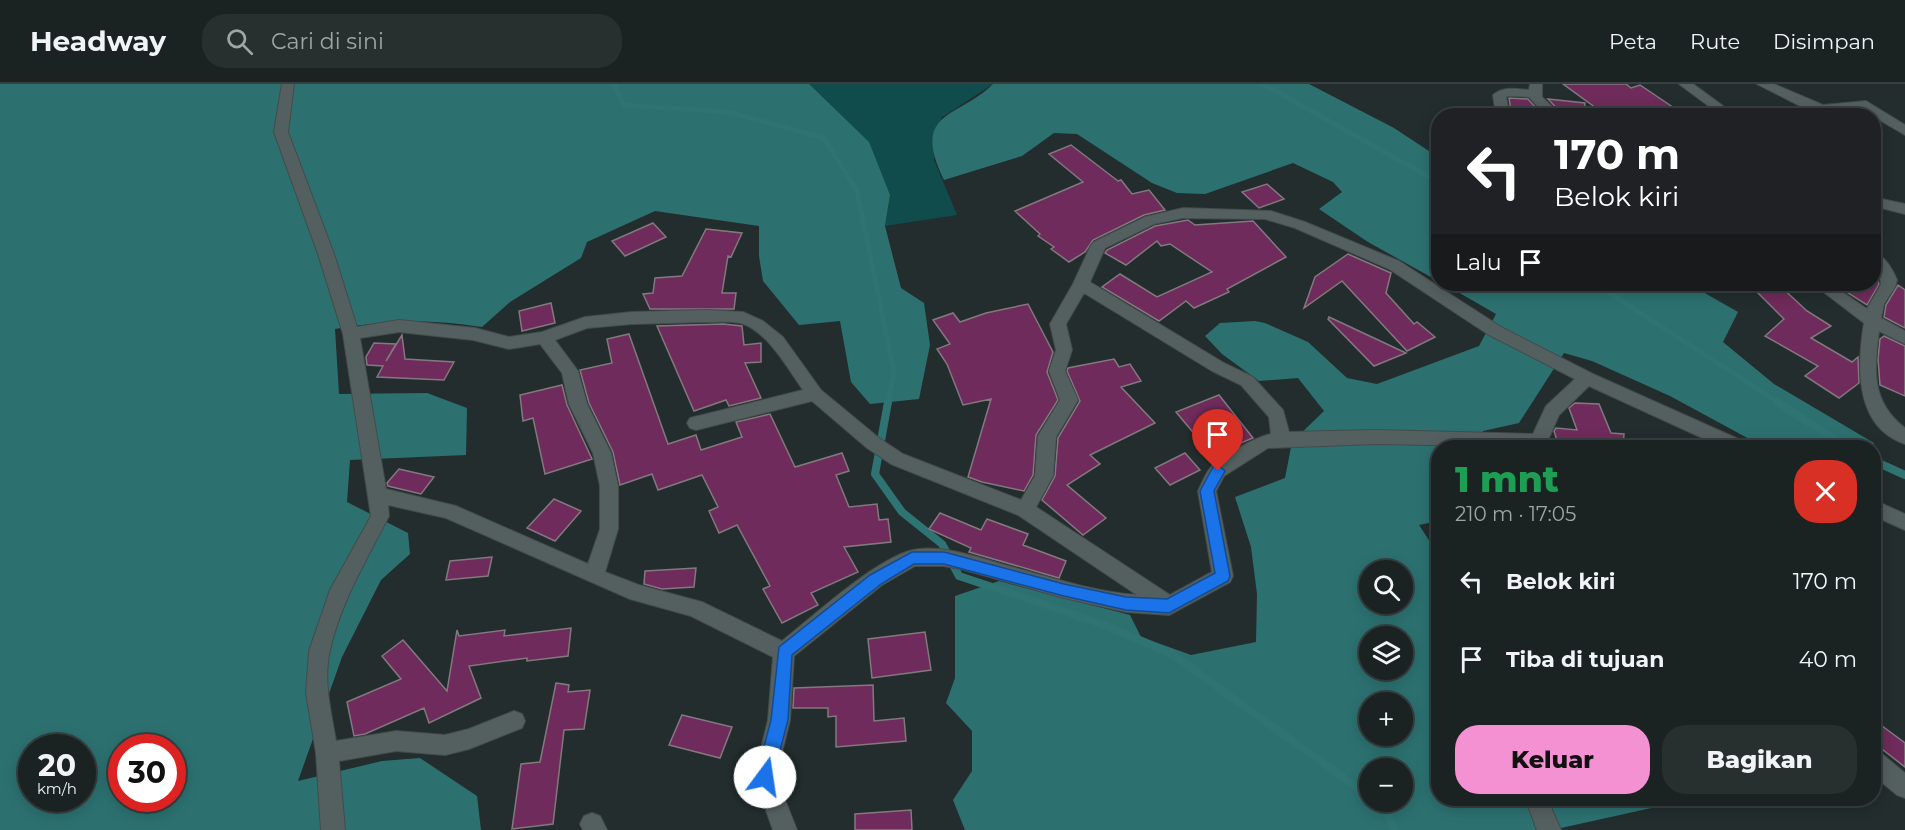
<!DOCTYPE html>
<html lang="id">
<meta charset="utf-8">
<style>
:root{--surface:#1a2222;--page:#272f2f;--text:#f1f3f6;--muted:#9fa4a5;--line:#383f40;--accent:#f491d3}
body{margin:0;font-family:Montserrat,sans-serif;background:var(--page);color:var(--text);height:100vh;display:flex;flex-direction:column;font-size:22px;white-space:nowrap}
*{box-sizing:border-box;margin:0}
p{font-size:20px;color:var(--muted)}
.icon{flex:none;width:33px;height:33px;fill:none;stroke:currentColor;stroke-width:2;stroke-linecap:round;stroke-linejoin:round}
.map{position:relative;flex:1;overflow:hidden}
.details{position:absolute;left:1431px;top:356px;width:450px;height:366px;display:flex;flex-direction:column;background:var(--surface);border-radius:24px;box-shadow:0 3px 15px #0003,0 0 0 2px var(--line)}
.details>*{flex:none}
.top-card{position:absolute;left:1431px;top:24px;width:450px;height:183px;border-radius:24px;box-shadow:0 3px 15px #0003,0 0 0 2px var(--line);background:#202124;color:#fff;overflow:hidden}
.tools{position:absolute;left:1359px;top:476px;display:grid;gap:12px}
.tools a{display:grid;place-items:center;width:54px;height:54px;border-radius:50%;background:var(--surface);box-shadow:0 3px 15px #0003,0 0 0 2px var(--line);font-size:30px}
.speed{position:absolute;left:18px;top:650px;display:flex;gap:12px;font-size:30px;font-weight:700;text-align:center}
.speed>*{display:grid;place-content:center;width:78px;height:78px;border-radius:50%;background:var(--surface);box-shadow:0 3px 15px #0003,0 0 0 2px var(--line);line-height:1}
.speed small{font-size:15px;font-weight:400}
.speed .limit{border:9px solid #d22;background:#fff;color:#111}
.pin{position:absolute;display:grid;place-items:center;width:51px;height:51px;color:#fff;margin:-62px -26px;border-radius:50% 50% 50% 0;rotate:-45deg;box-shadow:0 0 6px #0007}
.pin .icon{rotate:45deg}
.me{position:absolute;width:66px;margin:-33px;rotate:14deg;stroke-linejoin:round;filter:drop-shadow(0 0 4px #0008)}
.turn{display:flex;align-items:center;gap:21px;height:126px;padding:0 24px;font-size:27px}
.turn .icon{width:78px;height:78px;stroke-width:2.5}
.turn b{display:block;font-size:42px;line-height:51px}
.then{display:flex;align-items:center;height:57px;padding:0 24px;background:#0003;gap:12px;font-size:22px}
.round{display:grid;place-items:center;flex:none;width:63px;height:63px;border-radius:24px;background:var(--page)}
.overview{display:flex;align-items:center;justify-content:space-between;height:102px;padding:0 24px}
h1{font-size:36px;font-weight:800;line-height:45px;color:#1e9e55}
.action{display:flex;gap:12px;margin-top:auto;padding:12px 24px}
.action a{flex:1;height:69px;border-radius:24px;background:var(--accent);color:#111;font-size:24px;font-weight:800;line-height:69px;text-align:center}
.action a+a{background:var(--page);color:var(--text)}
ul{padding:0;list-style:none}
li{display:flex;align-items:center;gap:18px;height:78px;padding:0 24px}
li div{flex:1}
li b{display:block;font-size:22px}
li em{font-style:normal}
header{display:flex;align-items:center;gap:36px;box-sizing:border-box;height:84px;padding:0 30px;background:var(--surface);border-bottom:2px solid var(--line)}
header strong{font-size:28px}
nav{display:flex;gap:33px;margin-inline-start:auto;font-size:21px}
.search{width:420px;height:54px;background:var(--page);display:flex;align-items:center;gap:15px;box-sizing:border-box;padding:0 21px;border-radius:24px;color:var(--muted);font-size:22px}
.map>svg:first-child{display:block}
</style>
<header>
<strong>Headway</strong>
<div class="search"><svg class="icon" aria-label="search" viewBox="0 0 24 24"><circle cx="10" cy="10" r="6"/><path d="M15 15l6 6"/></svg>Cari di sini</div>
<nav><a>Peta</a><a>Rute</a><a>Disimpan</a></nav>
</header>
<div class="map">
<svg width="1905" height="746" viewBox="0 0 1905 746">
<rect width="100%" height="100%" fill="#232d2d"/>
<path fill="#104c4b" d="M809 0H993L941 34 934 76 957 131 885 142 890 111Z"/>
<path fill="#2c7170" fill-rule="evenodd" d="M0 0H809L869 58 890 111 885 142 901 204 924 219 930 261 919 315 870 320 851 298 840 237 799 241 763 197 759 172V142L655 127 587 158 581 174 510 218 482 243C426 235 390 236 335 245L339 310 427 309 467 324 466 371 350 376 347 418 408 449 410 470 381 496 342 573 298 697 382 677 420 674 477 712 481 746H0ZM32 663H82V714H32ZM122 663H172V714H122Z
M993 0H1309L1394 44 1438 73V197L1368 158 1319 125 1342 108 1333 98 1293 79 1205 110 1177 109 1152 99 1077 50 1054 49 1022 72 944 96C910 26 958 35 993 0Z
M1444 200H1689L1738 228 1723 258 1774 300 1874 359 1873 363H1764L1670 312 1592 277 1564 269 1519 339 1483 347 1480 363H1438V437L1419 441 1438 470V714H1660L1656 723 1552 746H965L953 716 972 687V647L946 619 955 594V512L999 497 1130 531 1141 553 1191 571 1256 558 1257 510 1251 463 1235 413 1285 394 1292 358 1324 327 1298 294 1259 297 1222 270 1205 252 1220 239 1255 237 1265 239 1308 258 1347 294 1377 300 1479 262 1496 230ZM1370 486H1402V519H1370ZM1370 552H1402V585H1370ZM1370 618H1402V651H1370ZM1370 684H1402V717H1370Z"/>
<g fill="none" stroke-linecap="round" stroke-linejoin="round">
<path stroke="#2f7473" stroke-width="5" d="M614 0 624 21 728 28 824 54 857 107 894 288 888 319
M1263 0 1438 98
M1596 200 1779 319"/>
<path stroke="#2f7473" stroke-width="8" d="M888 318 875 390 902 428 942 460 959 492 1102 540 1172 570 1370 713
M1777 318 1847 363
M1874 377 1905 391
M1376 717 1384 723 1395 746"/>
</g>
<path fill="#6f2b5b" stroke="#82797f" stroke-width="1.5" d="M1563 0H1626L1631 4 1640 1 1686 32H1607Z
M1509 14 1528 15 1543 32H1512Z
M1548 15 1585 19 1584 32H1564Z
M1071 61 1118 97 1121 96 1132 110 1149 106 1165 126 1144 131 1093 156 1085 168 1069 178 1051 165 1054 163 1038 152 1040 150 1015 127 1083 98 1049 70Z
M1267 100 1284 115 1259 124 1242 108Z
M1188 136 1195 141 1253 137 1286 173 1227 205 1229 208 1194 224 1186 217 1159 237 1102 203 1120 190 1157 213 1212 188 1170 160 1161 162 1157 157 1126 181 1105 169 1107 166 1155 142Z
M653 139 666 153 625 172 612 157Z
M706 145 742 149 731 173 728 172 722 209H736L734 225H650L643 210 653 209 655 194 682 192Z
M1348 170 1391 189 1386 209 1414 240 1417 238 1435 253 1407 267 1342 197 1304 224 1315 193Z
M1874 187 1879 200 1867 221 1834 200H1874Z
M1749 200H1778L1807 227 1831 242 1811 254 1852 278 1858 273 1859 299 1839 314 1805 292 1818 282 1765 252 1784 235Z
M1898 201 1905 206V244L1884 233 1886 221Z
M551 219 555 239 522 247 519 227Z
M1028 220 1053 268 1047 288 1058 316 1036 351 1033 391 1024 407 982 398 968 393 991 315 963 321 947 280 937 265 950 260 933 236 953 229 960 238 986 229Z
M1329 233 1406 269 1374 282 1328 235Z
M723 240 742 242 744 261 761 259V278L745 279 761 314 729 322 726 316 694 327 657 242Z
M629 250 668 360 696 351 701 366 742 353 736 338 770 330 795 383 842 369 849 387 836 391 849 423 877 420 879 436 888 435 891 458 844 463 858 488 811 509 818 521 782 539 763 505 770 502 737 441 719 449 709 427 718 423 702 391 658 406 652 390 620 401 613 368 589 319 580 286 612 279 607 255Z
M402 251 405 275 454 278 444 296 377 293 383 282 367 281 366 273 374 259 396 260 386 277Z
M1884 252 1905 262V312L1880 301 1878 275 1880 255Z
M1114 275 1119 283 1130 280 1141 297 1121 303 1155 339 1090 371 1100 380 1067 401 1106 434 1083 451 1042 416 1055 392 1058 354 1080 317 1067 287 1068 284Z
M562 301 567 321 592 375 545 390 533 334 523 337 520 311Z
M1219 311 1253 354 1212 371 1176 328Z
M1575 319 1599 320 1611 349 1624 350 1623 363H1559L1554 347 1556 344 1577 346 1569 324Z
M1185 369 1200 386 1170 401 1155 384Z
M399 385 434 393 421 410 388 402 387 399Z
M554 415 581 427 555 457 527 444Z
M940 429 981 446 987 435 1028 450 1023 461 1066 477 1059 494 969 468 971 464 929 445Z
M492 473 488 492 446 496 450 477Z
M696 484 694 503 662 505 644 500 645 487Z
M571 544 568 572 527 577V574L469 582 481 614 429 639 424 624 365 650 354 652 347 618 401 595 382 572 403 556 447 607 457 546 459 552 505 546 504 552Z
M925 548 931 586 872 594 868 555Z
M556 599 569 601 568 608 590 606 584 645 564 646 553 740 512 745 521 680 540 678Z
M873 601 874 637 904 634 906 657 836 663V632L828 633V624H793L794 604Z
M682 631 732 643 720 674 669 661Z
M1874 636 1905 659V683L1874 659Z
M911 726 912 746H855V730Z"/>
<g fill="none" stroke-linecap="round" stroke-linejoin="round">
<defs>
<path id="minor" d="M282 0H294L288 48 334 170 357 243 399 236 475 244 509 253 542 248 585 233 632 228 707 226 743 228 763 237 783 253 821 306 879 354 903 370 1021 416 1035 392 1038 352 1060 316 1049 287 1056 266 1050 240 1073 200 1091 161 1094 158 1145 133 1183 124 1271 127 1305 138 1399 177 1501 243 1593 290 1745 358 1748 363H1722L1589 302 1559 331 1545 363 1376 360 1268 364 1224 392 1216 407 1233 492 1230 498 1169 531 1126 528 1064 514 961 485 943 482H915L882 501 794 572 790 636 776 693 797 746H773L754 693 768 636 773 573 691 532 630 515 446 434 388 421 389 432C367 475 341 518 330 566 323 596 331 628 336 657L396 647 445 651 469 645 514 627 522 630 525 637 522 644 469 665 445 671 396 667 339 677 345 746H321L316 669 306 609 309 567 330 506 371 432 343 250 318 170 274 48ZM1183 134 1265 135 1295 144 1389 185 1489 251 1575 295 1546 322 1533 350 1376 346 1289 348 1283 326 1253 293 1224 279 1090 198 1105 164 1154 140ZM1084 209 1212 287 1241 301 1269 333 1271 350C1258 352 1222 372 1212 382 1206 388 1202 399 1198 407L1212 488 1170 511 1036 423 1053 392 1056 353 1078 316 1065 287 1072 266 1066 240ZM707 238C717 238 730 237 740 239 767 246 788 285 803 306L690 334 687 339 690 344 696 346 812 317 867 364 891 380 1018 431 1137 511C1095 508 1053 494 1012 483 983 475 938 458 909 467 871 479 815 531 782 557L702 518 639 501 605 488 618 445V402L611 369 587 320 578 287 555 256 587 244 632 240ZM399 248 473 256 509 265 540 260 562 289 569 320 593 369 600 402V445L588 480 456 422 386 405 360 254Z
M1530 0H1542V13L1562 32H1546L1529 13 1508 12 1506 13 1510 32H1496L1493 11C1503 2 1516 5 1529 6Z
M1679 0H1693L1737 32H1722Z
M1757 0H1774L1823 21 1866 17 1905 41V51L1859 24 1823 29 1806 25Z
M1882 115 1905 120V130L1877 123 1875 120Z
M1874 169C1885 172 1893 186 1897 196L1895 203 1884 220 1881 234 1905 247V260L1879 247C1874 287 1871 318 1905 344V360C1854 343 1857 281 1864 239L1813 200H1831L1867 225 1881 200 1880 193 1874 184Z
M1874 416 1905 430V446L1874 432Z
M1874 667 1882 670 1905 689V714L1897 711 1874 692Z
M1525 714H1547L1561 746H1537Z
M592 729 600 732 607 746H583L580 740 584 732Z"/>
</defs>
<use href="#minor" stroke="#434b4b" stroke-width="2"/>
<use href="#minor" fill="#54605f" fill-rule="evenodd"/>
</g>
<path fill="#1a73e8" stroke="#114b97" stroke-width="1.5" d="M1218 381 1225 387 1214 407 1230 492 1228 497 1169 529 1126 526 1064 512 944 480H914L881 500 792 571 788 636 773 693 771 699 765 701 759 699 756 693 771 636 779 563 870 491 912 468H944L1064 500 1126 513 1167 515 1215 489 1200 407 1213 383Z"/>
</svg>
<div class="tools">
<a><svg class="icon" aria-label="search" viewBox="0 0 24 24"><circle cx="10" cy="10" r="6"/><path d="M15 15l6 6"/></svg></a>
<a><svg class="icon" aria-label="layers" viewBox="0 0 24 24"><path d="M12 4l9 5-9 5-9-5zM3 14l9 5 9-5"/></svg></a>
<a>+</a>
<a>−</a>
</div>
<div class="speed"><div>20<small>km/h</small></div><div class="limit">30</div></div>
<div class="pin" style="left:1218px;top:387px;background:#d93025"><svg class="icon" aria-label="arrive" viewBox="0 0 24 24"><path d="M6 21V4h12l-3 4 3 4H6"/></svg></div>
<svg class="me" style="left:765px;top:693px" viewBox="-20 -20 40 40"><circle r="19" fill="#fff"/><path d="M0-13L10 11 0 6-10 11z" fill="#1a73e8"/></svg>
<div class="top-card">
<div class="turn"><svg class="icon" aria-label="left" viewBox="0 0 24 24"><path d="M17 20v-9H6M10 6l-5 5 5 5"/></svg><div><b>170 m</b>Belok kiri</div></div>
<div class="then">Lalu<svg class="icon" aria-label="arrive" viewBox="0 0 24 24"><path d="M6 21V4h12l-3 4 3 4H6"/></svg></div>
</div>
<section class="details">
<div class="overview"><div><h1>1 mnt</h1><p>210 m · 17:05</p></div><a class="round" style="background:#d93025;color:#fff"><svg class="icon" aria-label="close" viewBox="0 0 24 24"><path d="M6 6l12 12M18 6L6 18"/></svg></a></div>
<ul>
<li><svg class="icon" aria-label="left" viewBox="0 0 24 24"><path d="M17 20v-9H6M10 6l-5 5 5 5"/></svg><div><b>Belok kiri</b></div><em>170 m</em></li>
<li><svg class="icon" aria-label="arrive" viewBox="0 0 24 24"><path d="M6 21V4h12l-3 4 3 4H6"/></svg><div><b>Tiba di tujuan</b></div><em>40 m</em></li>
</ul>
<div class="action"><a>Keluar</a><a>Bagikan</a></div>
</section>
</div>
